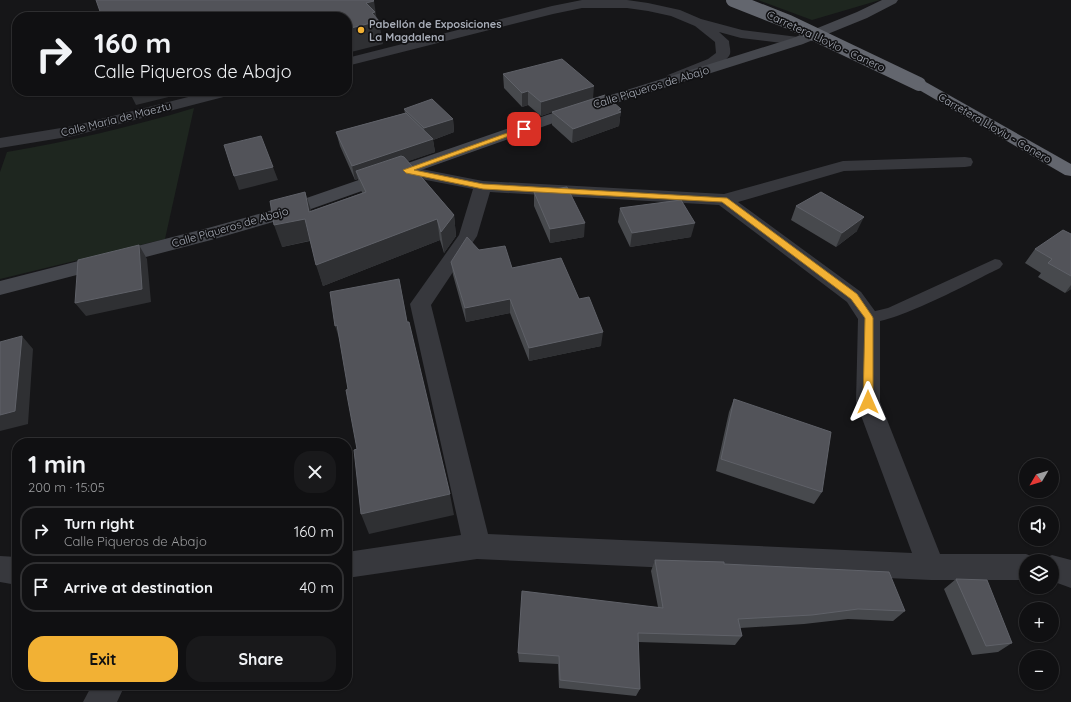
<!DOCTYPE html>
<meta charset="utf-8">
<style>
:root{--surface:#101012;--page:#19191b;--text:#f1f3f6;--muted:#9c9d9f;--line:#303032;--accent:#f2b134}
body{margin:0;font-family:Quicksand,sans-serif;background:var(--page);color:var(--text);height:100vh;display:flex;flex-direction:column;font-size:15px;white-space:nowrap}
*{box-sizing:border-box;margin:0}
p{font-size:13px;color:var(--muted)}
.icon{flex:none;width:22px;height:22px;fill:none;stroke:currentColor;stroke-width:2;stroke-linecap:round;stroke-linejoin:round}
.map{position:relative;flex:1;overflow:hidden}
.sheet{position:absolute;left:12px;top:438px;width:340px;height:252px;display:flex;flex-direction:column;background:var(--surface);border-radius:16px;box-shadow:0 1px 3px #0004,0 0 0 1px var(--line)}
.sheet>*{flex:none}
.hud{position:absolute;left:12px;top:12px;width:340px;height:84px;border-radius:16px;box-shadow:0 1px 3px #0004,0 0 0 1px var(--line);background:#101012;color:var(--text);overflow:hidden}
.needle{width:26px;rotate:232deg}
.tools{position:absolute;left:1019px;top:458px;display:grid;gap:8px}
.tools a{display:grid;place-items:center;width:40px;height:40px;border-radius:50%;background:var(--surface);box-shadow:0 1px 3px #0004,0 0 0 1px var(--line);font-size:20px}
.pin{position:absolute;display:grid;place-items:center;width:34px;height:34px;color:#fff;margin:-17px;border-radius:8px;box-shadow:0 2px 6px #0006}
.me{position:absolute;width:44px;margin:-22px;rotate:0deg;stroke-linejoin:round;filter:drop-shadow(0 0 3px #0008)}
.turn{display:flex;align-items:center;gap:14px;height:84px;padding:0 16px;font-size:18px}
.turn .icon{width:52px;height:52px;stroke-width:2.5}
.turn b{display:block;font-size:28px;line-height:34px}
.round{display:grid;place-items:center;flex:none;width:42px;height:42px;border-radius:16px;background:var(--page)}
.headline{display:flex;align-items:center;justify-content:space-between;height:68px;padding:0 16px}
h1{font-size:24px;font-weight:700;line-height:30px}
.primary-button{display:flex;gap:8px;margin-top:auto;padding:8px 16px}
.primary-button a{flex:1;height:46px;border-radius:16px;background:var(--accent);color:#111;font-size:16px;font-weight:700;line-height:46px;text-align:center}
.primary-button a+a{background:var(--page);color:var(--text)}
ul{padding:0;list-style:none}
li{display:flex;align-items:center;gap:12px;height:50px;margin:0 8px 6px;padding:0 8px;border:2px solid var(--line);border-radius:16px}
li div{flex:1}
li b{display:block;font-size:15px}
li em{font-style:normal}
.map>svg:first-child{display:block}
</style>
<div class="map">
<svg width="1071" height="702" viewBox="0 0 1071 702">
<rect width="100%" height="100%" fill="#161618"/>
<path fill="#1e261f" d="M758 0H880L812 20Z
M194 108 165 239 0 279V172L7 152C71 141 131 127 194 108Z"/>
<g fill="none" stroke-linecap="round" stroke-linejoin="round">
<path fill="#37383d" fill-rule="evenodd" d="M995 259 1000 260 1003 264 1000 268C975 280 886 329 863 322L861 318 863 314 888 308Z"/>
<path fill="#37383d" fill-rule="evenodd" d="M582 0H627L648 3 680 10 701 19 742 30 798 37 803 38 805 41 803 44 798 45 741 38 719 32 729 41C729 45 731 50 730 54 727 65 684 80 673 82L668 81 666 78 668 75 708 59 716 53 715 42 695 26 671 16 648 11 627 8H582L553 14 347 66V58L552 6Z
M212 91H238L235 94 73 136 0 148V138L73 126Z
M965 157 971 158 973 162 971 166 965 167 844 171 738 202 861 292 880 318V402L940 554H1026L1036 558 1037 561H1026V580H931L477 559 347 578V552L461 535 410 304 459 235 473 189 400 175 397 171 400 167 406 166 483 181 724 194 843 161ZM490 192 719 205 847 302 858 319 856 402 912 553 488 534 431 305 477 236Z
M1052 555 1071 560V588L1052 581V561H1041L1042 559Z
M0 556 17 557V585L0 582Z
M92 685H125L117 702H83Z"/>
<path fill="#45474d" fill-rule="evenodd" d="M882 0H898L896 3 867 18 803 44 559 121 280 220 211 240 0 295V281L208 228 266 212 547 115 793 38 857 12Z"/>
<path fill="#63666e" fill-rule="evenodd" d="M919 80 924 81 1071 164V176L1065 175 914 87 912 84 914 81Z"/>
<path stroke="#63666e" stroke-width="14" d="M733 0 789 22 919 84"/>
</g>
<path fill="#47494d" d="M503 74 593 99 621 109 619 126 572 143 552 125V112L541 116 528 105 522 107 504 88Z
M404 109 453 119 454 132 433 140 435 152 408 161 454 215 456 236 444 253 440 240 323 286 310 241 282 247 305 192 311 211 362 193 358 179 355 180 340 146 336 132 405 113Z
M534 192 584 237 550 243 534 206Z
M796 206 857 231 836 247 791 220Z
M620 208 691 237 630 247 618 222Z
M1071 234V289L1065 293 1038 277 1041 273 1025 263 1035 249Z
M479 250 512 268 579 299 601 346 529 361 510 313 466 322 453 275 451 262Z
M734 399 822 492 814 504 716 471 729 412Z
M655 560 724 564 905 611 893 621 848 619 804 624 740 628 742 636 735 645 638 642 640 689 636 696 559 688 558 664 519 662 518 653 658 607 651 571Z
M956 579 1012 643 998 652 972 655 944 589Z"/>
<path fill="#2f3033" d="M374 1 377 21H379L383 44 347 53V29L366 3Z
M594 86 593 99 541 116V102Z
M129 91H193L136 105Z
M528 91V105L522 107V93Z
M621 109 619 126 572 143 573 129Z
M453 119 454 132 433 140 435 152 360 178 356 171 358 179 355 180 352 166 426 141 424 128Z
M273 167 278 180 239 190 234 176Z
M305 192 312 213 309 212Z
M454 215 456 236 444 253 441 232Z
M864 217 857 231 836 247 842 233Z
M305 219 312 240 282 247 274 225Z
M437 219 440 240 323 286 316 265Z
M585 223 584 237 550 243V229Z
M695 223 691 237 630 247 632 233Z
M139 245 147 259 151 302 86 316 75 303Z
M399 279 404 303 412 346 407 322Z
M1071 285V289L1065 293Z
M510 299V313L466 322 465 308Z
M337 325 343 350 335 326Z
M603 332 601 346 529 361V348Z
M22 336 33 349 28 424 0 431V415Z
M450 494 454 515 369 534 361 514Z"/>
<path fill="#525359" stroke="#5f6168" d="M96 0H373L374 1 366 3 375 12 372 13 379 21 347 29V17H102Z
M562 59 594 86 541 102 528 91 522 93 503 74Z
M605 95 621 109 618 110 621 112 573 129 552 112Z
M432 99 453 119 424 128 404 109Z
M406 113 433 139 352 166 336 132Z
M261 136 273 167 234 176 224 145Z
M401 156 404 157 454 215 441 232 437 219 316 265 305 219 274 225 270 201 305 192 309 212 366 192 356 171Z
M567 187 585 223 550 229 534 192Z
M821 192 864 217 842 233 796 206Z
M681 200 695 223 632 233 620 208Z
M1063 230 1071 234V276L1048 263 1052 259 1035 249Z
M467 237 479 250 505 246 512 268 561 258 579 299 589 297 603 332 529 348 510 299 465 308 451 262Z
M139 245 142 289 75 303 78 260Z
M399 279 407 322H409L450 494 361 514 354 450 357 449 346 390 348 389 337 325 335 326 330 292Z
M22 336 15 411 0 415V342Z
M734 399 831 432 822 492 721 459Z
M655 560 724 562V564L889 572 905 611 858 609 812 615 738 619 742 636 638 633 640 689 560 680 559 656 518 653 522 591 663 608Z
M956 579 987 580 1012 643 986 646Z"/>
<path fill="#f2b134" stroke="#9d7322" d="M524 127H526V130L414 170 483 184 727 198 857 294 872 316 873 318V402L872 404H865L863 402 865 318 851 299 722 202 483 189 406 173 403 170Z"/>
<circle fill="#f2b134" stroke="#111113" stroke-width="1.5" cx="361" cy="30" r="4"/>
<g text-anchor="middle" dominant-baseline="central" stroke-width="3.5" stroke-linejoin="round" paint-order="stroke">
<g font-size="11" font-weight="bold" fill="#a8adb8" stroke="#111113" text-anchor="start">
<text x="369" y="24">Pabellón de Exposiciones<tspan x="369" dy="13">La Magdalena</tspan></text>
</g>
<g font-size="11" fill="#a8adb8" stroke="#111113">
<text transform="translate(826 41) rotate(25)">Carretera Llovio - Canero</text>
<text transform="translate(651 87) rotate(-17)">Calle Piqueros de Abajo</text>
<text transform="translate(116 119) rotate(-14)">Calle Maria de Maeztu</text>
<text transform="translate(995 128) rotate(30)">Carretera Lloviu - Canero</text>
<text transform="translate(230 227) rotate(-16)">Calle Piqueros de Abajo</text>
</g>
</g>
</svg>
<div class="tools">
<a><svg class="needle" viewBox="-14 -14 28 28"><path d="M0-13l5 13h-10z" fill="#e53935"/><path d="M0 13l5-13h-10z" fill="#9c9d9f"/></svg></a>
<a><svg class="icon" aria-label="sound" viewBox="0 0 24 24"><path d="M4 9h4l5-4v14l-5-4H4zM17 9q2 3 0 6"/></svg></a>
<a><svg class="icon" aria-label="layers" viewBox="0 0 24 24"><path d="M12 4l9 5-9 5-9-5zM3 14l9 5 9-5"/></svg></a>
<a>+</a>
<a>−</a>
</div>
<div class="pin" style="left:524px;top:129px;background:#d93025"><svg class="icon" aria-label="arrive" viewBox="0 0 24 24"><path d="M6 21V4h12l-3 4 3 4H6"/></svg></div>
<svg class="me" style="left:868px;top:402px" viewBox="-20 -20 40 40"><path d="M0-17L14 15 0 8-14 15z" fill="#f2b134" stroke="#fff" stroke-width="4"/></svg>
<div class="hud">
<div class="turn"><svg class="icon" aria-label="right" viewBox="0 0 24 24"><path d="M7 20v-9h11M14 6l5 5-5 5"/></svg><div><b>160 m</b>Calle Piqueros de Abajo</div></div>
</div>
<section class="sheet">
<div class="headline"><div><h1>1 min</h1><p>200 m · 15:05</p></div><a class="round"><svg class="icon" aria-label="close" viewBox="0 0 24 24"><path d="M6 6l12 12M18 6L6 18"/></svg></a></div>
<ul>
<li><svg class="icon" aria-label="right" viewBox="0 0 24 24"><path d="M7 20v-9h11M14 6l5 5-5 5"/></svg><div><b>Turn right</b><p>Calle Piqueros de Abajo</p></div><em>160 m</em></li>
<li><svg class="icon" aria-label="arrive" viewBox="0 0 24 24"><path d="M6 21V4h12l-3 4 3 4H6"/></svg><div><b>Arrive at destination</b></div><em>40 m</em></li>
</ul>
<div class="primary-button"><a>Exit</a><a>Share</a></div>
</section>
</div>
